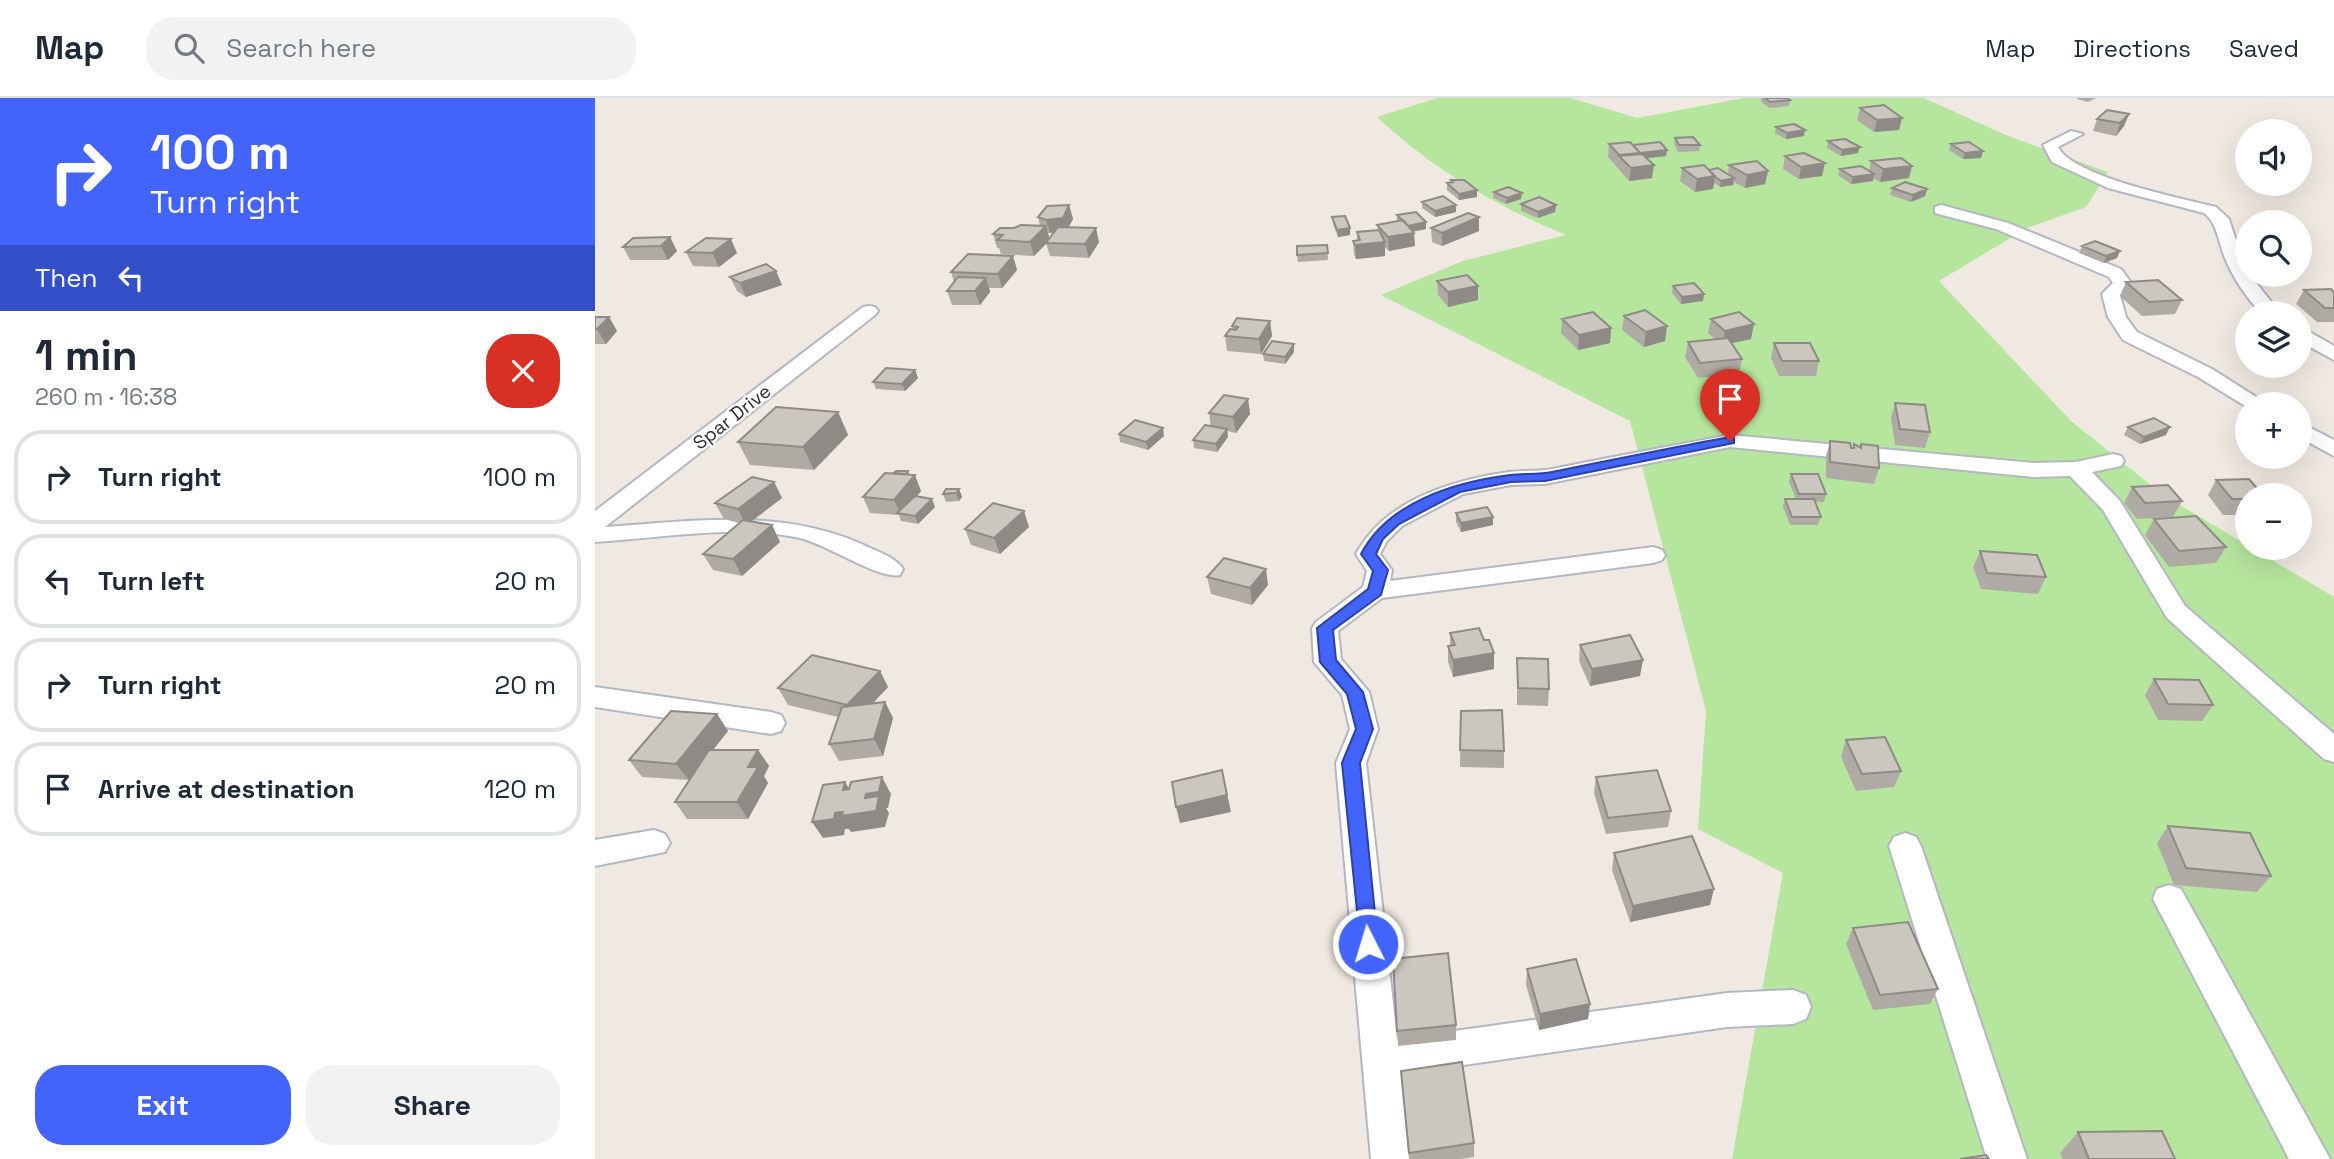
<!DOCTYPE html>
<meta charset="utf-8">
<style>
:root{--surface:#fff;--page:#f2f2f3;--text:#1f2937;--muted:#747a83;--line:#e0e1e3;--accent:#4264fb}
body{margin:0;font-family:"Space Grotesk",sans-serif;background:var(--page);color:var(--text);height:100vh;display:flex;flex-direction:column;font-size:26px;white-space:nowrap}
*{box-sizing:border-box;margin:0}
p{font-size:23px;color:var(--muted)}
.icon{flex:none;width:38px;height:38px;fill:none;stroke:currentColor;stroke-width:2;stroke-linecap:round;stroke-linejoin:round}
.map{position:relative;flex:1;overflow:hidden}
.drawer{display:flex;flex-direction:column;background:var(--surface);width:595px}
.drawer>*{flex:none}
.guide{background:#4264fb;color:#fff;overflow:hidden}
.buttons{position:absolute;left:1640px;top:21px;display:grid;gap:14px}
.buttons a{display:grid;place-items:center;width:77px;height:77px;border-radius:50%;background:var(--surface);box-shadow:0 7px 28px #0002;font-size:35px}
.pin{position:absolute;display:grid;place-items:center;width:60px;height:60px;color:#fff;margin:-72px -30px;border-radius:50% 50% 50% 0;rotate:-45deg;box-shadow:0 0 7px #0007}
.pin .icon{rotate:45deg}
.me{position:absolute;width:77px;margin:-38px;rotate:355deg;stroke-linejoin:round;filter:drop-shadow(0 0 5px #0008)}
.turn{display:flex;align-items:center;gap:24px;height:147px;padding:0 35px;font-size:32px}
.turn .icon{width:91px;height:91px;stroke-width:2.5}
.turn b{display:block;font-size:49px;line-height:60px}
.then{display:flex;align-items:center;height:66px;padding:0 35px;background:#0003;gap:14px;font-size:26px}
.round{display:grid;place-items:center;flex:none;width:74px;height:74px;border-radius:28px;background:var(--page)}
.overview{display:flex;align-items:center;justify-content:space-between;height:119px;padding:0 35px}
h1{font-size:42px;font-weight:700;line-height:52px}
.primary-button{display:flex;gap:14px;margin-top:auto;padding:14px 35px}
.primary-button a{flex:1;height:80px;border-radius:28px;background:var(--accent);color:#fff;font-size:28px;font-weight:700;line-height:80px;text-align:center}
.primary-button a+a{background:var(--page);color:var(--text)}
ul{padding:0;list-style:none}
li{display:flex;align-items:center;gap:21px;height:94px;margin:0 14px 10px;padding:0 21px;border:4px solid var(--line);border-radius:28px}
li div{flex:1}
li b{display:block;font-size:26px}
li em{font-style:normal}
header{display:flex;align-items:center;gap:42px;box-sizing:border-box;height:98px;padding:0 35px;background:var(--surface);border-bottom:2px solid var(--line)}
header strong{font-size:33px}
nav{display:flex;gap:38px;margin-inline-start:auto;font-size:24px}
.search{width:490px;height:63px;background:var(--page);display:flex;align-items:center;gap:18px;box-sizing:border-box;padding:0 24px;border-radius:28px;color:var(--muted);font-size:26px}
main{display:flex;flex:1;min-height:0}
.map>svg:first-child{display:block}
</style>
<header>
<strong>Map</strong>
<div class="search"><svg class="icon" aria-label="search" viewBox="0 0 24 24"><circle cx="10" cy="10" r="6"/><path d="M15 15l6 6"/></svg>Search here</div>
<nav><a>Map</a><a>Directions</a><a>Saved</a></nav>
</header>
<main>
<section class="drawer">
<div class="guide">
<div class="turn"><svg class="icon" aria-label="right" viewBox="0 0 24 24"><path d="M7 20v-9h11M14 6l5 5-5 5"/></svg><div><b>100 m</b>Turn right</div></div>
<div class="then">Then<svg class="icon" aria-label="left" viewBox="0 0 24 24"><path d="M17 20v-9H6M10 6l-5 5 5 5"/></svg></div>
</div>
<div class="overview"><div><h1>1 min</h1><p>260 m · 16:38</p></div><a class="round" style="background:#d93025;color:#fff"><svg class="icon" aria-label="close" viewBox="0 0 24 24"><path d="M6 6l12 12M18 6L6 18"/></svg></a></div>
<ul>
<li><svg class="icon" aria-label="right" viewBox="0 0 24 24"><path d="M7 20v-9h11M14 6l5 5-5 5"/></svg><div><b>Turn right</b></div><em>100 m</em></li>
<li><svg class="icon" aria-label="left" viewBox="0 0 24 24"><path d="M17 20v-9H6M10 6l-5 5 5 5"/></svg><div><b>Turn left</b></div><em>20 m</em></li>
<li><svg class="icon" aria-label="right" viewBox="0 0 24 24"><path d="M7 20v-9h11M14 6l5 5-5 5"/></svg><div><b>Turn right</b></div><em>20 m</em></li>
<li><svg class="icon" aria-label="arrive" viewBox="0 0 24 24"><path d="M6 21V4h12l-3 4 3 4H6"/></svg><div><b>Arrive at destination</b></div><em>120 m</em></li>
</ul>
<div class="primary-button"><a>Exit</a><a>Share</a></div>
</section>
<div class="map">
<svg width="1739" height="1061" viewBox="0 0 1739 1061">
<rect width="100%" height="100%" fill="#efe9e1"/>
<path fill="#b6e59e" d="M842 0H976L1042 20 1149 0H1329L1413 38 1513 74 1491 109 1432 130 1344 183 1476 323 1568 397 1739 499V1061H1137L1188 775 1103 731 1111 613 1035 323 786 197 868 163 971 137C901 108 837 71 782 19Z"/>
<g fill="none" stroke-linecap="round" stroke-linejoin="round">
<defs>
<path id="street" d="M1476 33 1488 36 1463 49C1478 79 1586 100 1621 109L1634 121 1652 177H1655L1685 215H1666C1651 199 1638 180 1630 160 1623 144 1623 126 1609 115L1513 90 1457 64 1448 47Z
M1346 107 1413 125 1526 171 1537 186 1525 197 1531 219 1542 234 1617 271 1672 306H1652V309L1603 279 1528 242 1513 219 1507 196 1518 185 1514 179 1401 131 1340 115V109Z
M274 208 280 209 283 213 280 217 10 429C99 423 189 409 273 449 284 454 301 460 308 471L305 477C285 482 231 446 205 440 139 426 66 440 0 444V413L268 209Z
M1704 228 1739 248V262L1704 243Z
M1704 324 1739 342V358L1704 339Z
M1135 337 1439 365 1481 364 1518 356 1526 358 1529 363 1526 368 1497 374 1525 403 1590 508 1739 636V664L1729 661 1572 520 1508 412 1475 378 1439 379 1135 349 950 386 916 387 868 396 807 428 792 443 785 456 797 472 795 483 1058 449 1067 452 1070 457 1067 462 1058 465 787 500 743 533 746 561 774 594 783 631 771 665 802 941 1132 895 1198 892 1211 897 1216 909 1211 921 1198 926 1132 929 806 976 816 1061H776L741 665 755 631 747 597 719 564 717 530 721 524 768 489 772 473 761 456C790 402 857 382 914 374 928 372 943 374 957 371 1016 359 1076 348 1135 337Z
M0 589 176 614 186 617 190 625 186 633 176 636 0 609Z
M59 732 70 736 75 745 70 754 0 768V742Z
M1310 735 1321 739 1326 748 1432 1061H1392L1294 748 1299 739Z
M1574 787 1586 791 1735 1061H1694L1558 801 1562 791Z"/>
</defs>
<use href="#street" stroke="#b4b7c1" stroke-width="4"/>
<use href="#street" fill="#fff" fill-rule="evenodd"/>
</g>
<path fill="#afaba4" fill-rule="evenodd" d="M1166 0H1192L1195 2 1194 8 1174 10 1166 3Z
M1482 0H1501L1493 4 1482 1Z
M1265 10 1307 20 1304 32 1279 34 1262 22Z
M1534 16 1529 28 1521 38 1498 33 1502 21Z
M1181 29 1209 38 1191 41 1180 35Z
M1080 40 1105 47 1104 53 1083 54 1079 46Z
M1233 43 1263 55 1246 58 1232 50Z
M1014 46 1038 47 1072 52 1071 58 1052 60 1057 80 1034 83 1013 59Z
M1356 46 1386 60 1368 61 1354 52Z
M1190 58 1227 78 1204 81 1188 71Z
M1276 63 1314 80 1285 84 1278 80V83L1256 86 1243 77 1245 71 1274 73Z
M1134 67 1173 73 1170 86 1150 90 1139 84 1138 87 1125 89 1119 85 1118 91 1100 94 1085 83 1087 70 1114 72 1133 76Z
M856 82 882 92V99L864 102 852 92V85H856Z
M1297 90 1332 91 1330 98 1316 104 1295 97Z
M899 94 926 101 911 106 898 100Z
M827 104 861 107V114L840 119 827 110Z
M926 106 961 107 960 114 943 120 926 113Z
M474 107 478 121 473 130 504 144 494 160 455 158 451 145 439 158 406 156 404 150H402L398 136 419 130 445 128 443 119ZM453 135H459L454 140Z
M802 117 831 124V131L818 133 820 148 794 153 790 149V158L761 161 759 156 758 143 762 142V134L783 132 782 127 802 124Z
M737 119 755 130V137L743 139 738 126Z
M836 130 884 133 847 148 837 144Z
M75 139 82 153 73 162H35L28 149Z
M732 147 733 162 703 164 702 157Z
M1487 148 1522 160 1509 165 1484 155Z
M91 154 142 155 124 169 98 168Z
M418 158 422 172 407 190H394L395 194 385 207H357L352 193 359 184 356 174Z
M181 173 187 187 151 199 142 193 135 179Z
M842 183 883 202 853 209 843 197Z
M1531 184 1587 202 1580 216 1547 218 1525 198Z
M1078 188 1109 196 1108 203 1086 206 1077 195Z
M1709 192 1739 194V224H1722L1701 206Z
M1029 218 1070 243 1049 249 1027 232Z
M0 219H14L22 233 11 246H0Z
M967 221 1016 230 1015 245 983 252 966 235Z
M1116 221 1156 241 1137 245 1147 261 1144 276 1103 280 1090 259 1093 244 1121 242 1113 235Z
M675 223 677 238 666 256 632 253 630 238 637 231V228Z
M1179 245 1224 263 1221 278H1184L1176 260Z
M699 246V254L690 266 669 263 668 256Z
M320 272 323 280 310 293 281 291 278 284Z
M653 301 655 316 641 335 632 333 633 339 622 354 599 350 598 342 616 329 614 315Z
M1300 305 1335 334 1330 350 1300 347 1296 320Z
M243 314 253 337 219 372 155 367 143 344Z
M1533 329 1571 337 1545 346 1529 337Z
M524 336 569 338 553 352 525 344Z
M1235 343 1258 350 1259 346 1265 349 1266 346 1284 370 1279 386 1231 380V358Z
M1196 376 1231 396 1229 404H1220L1226 419 1223 427H1195L1188 409 1190 401H1201L1194 384Z
M315 377 326 393 321 399 340 409 323 426 306 423 304 417 275 415 268 399Z
M1621 382 1652 397V417H1628L1613 397Z
M179 384 187 400 156 424 177 427 185 444 147 478 118 472 108 456 144 425 129 421 120 405Z
M1537 389 1587 403 1578 419 1542 421 1529 405Z
M364 391 367 399 364 403 351 404 348 396Z
M861 415 898 419V427L866 434 861 424Z
M1559 421 1631 449 1621 465 1574 469 1550 437Z
M434 429 405 456 376 447 370 431Z
M1385 453 1451 479 1443 496 1386 491 1378 469Z
M612 479 673 487 657 507 616 496Z
M855 535 889 542 899 555V571L858 579 853 564V548L855 547Z
M985 547 1045 578 995 588 984 563Z
M922 560 954 591 953 608 922 607Z
M285 573 293 589 278 605 290 604 298 620 288 658 244 663 234 646 243 619 193 607 183 590Z
M1559 581 1618 607 1607 623 1563 622 1550 597Z
M866 613 909 653V670L865 669Z
M122 616 133 633 118 652H163L174 668 169 678 173 685 153 721H92L80 704 94 682 47 679 34 662Z
M1251 642 1306 673 1299 689 1261 693 1246 659Z
M1001 679 1076 713 1073 729 1011 736 999 695Z
M1573 728 1676 778 1662 794 1579 787 1562 745Z
M1019 755 1115 807 1035 824 1017 772Z
M1258 830 1343 891 1335 906 1278 912 1251 846Z
M798 861 861 927V942L803 948Z
M932 871 995 906 993 921 944 932 931 887Z
M806 973 879 1045V1059L866 1061H814Z
M1483 1034 1580 1061H1468L1465 1055Z"/>
<path fill="#8e8b86" d="M1534 16 1529 28 1521 38 1525 25Z
M1307 20 1304 32 1279 34 1282 22Z
M1210 32 1209 38 1191 41 1192 35Z
M1265 49 1263 55 1246 58 1247 52Z
M1072 52 1071 58 1044 61 1024 58 1023 69 1024 57Z
M1388 53 1386 60 1368 61 1370 55Z
M1230 65 1227 78 1204 81 1206 69Z
M1059 67 1057 80 1034 83 1036 70Z
M1317 68 1314 80 1285 84 1288 71Z
M1173 73 1170 86 1150 90 1152 77Z
M1279 76 1278 83 1256 86 1258 79Z
M1120 78 1118 91 1100 94 1102 81Z
M1139 80 1138 87 1125 89 1126 83Z
M1332 91 1330 98 1316 104 1318 97Z
M882 92V99L864 102V96Z
M927 95 926 101 911 106 912 100Z
M474 107 478 121 471 134 455 135 451 122Z
M861 107V114L840 119V113Z
M961 107 960 114 943 120V114Z
M884 119V133L847 148V135Z
M831 124V131L812 135 811 128Z
M451 128 455 142 439 158 435 144Z
M501 130 504 144 494 160 490 146Z
M755 130V137L743 139 742 132Z
M819 135 820 148 794 153 793 139Z
M75 139 82 153 73 162 66 148Z
M136 141 142 155 124 169 117 155Z
M790 144V158L761 161 760 147Z
M1525 153 1522 160 1509 165 1511 158Z
M418 158 422 172 407 190 403 176Z
M181 173 187 187 151 199 145 185Z
M391 180 395 194 385 207 380 193Z
M883 188V202L853 209V194Z
M1109 196 1108 203 1086 206 1087 199Z
M14 219 22 233 11 246 2 231Z
M675 223 677 238 666 256 664 241Z
M1159 226 1156 241 1128 247 1130 233Z
M1072 228 1070 243 1049 249 1051 234Z
M1016 230 1015 245 983 252 984 237Z
M699 246V254L690 266V259Z
M320 272 323 280 310 293 307 286Z
M653 301 655 316 641 335 638 319Z
M243 314 253 337 219 372 208 349Z
M1575 329 1571 337 1545 346 1549 339Z
M568 330 569 338 553 352 551 344Z
M632 331 633 339 622 354 621 346Z
M313 373 316 381 320 377 326 393 307 416 305 415 299 402 309 379Z
M179 384 187 400 151 427 143 411Z
M364 391 367 399 364 403 361 395Z
M337 401 340 409 323 426 320 418Z
M429 413 434 429 405 456 399 440Z
M898 419V427L866 434V425Z
M177 427 185 444 147 478 138 461Z
M671 471 673 487 657 507 655 490Z
M899 555V571L858 579V562Z
M1048 562 1045 578 995 588 997 571Z
M285 573 293 589 261 623 252 607Z
M290 604 298 620 288 658 279 641Z
M122 616 133 633 94 682 81 666Z
M163 652 174 668 169 678 173 685 153 721 142 704 153 669Z
M627 672 636 714 585 725 581 709Z
M287 679 296 696 293 710H291L294 715 290 729 256 734 254 731H250L249 737 228 740 217 724 240 715 270 700 271 696Z
M250 684 260 700 248 692Z
M1119 791 1115 807 1035 824 1038 808Z
M995 906 993 921 944 932 945 916Z"/>
<path fill="#cbc7bf" stroke="#8e8b86" stroke-width="2" d="M1170 0H1192L1195 2 1175 4Z
M1289 7 1307 20 1282 22 1265 10Z
M1512 12 1534 16 1525 25 1502 21Z
M1199 26 1210 32 1192 35 1181 29Z
M1098 39 1105 47H1084L1080 40Z
M1250 41 1265 49 1247 52 1233 43Z
M1035 44 1045 55 1024 57 1014 46Z
M1065 44 1072 52 1045 55 1038 47Z
M1374 44 1388 53 1370 55 1356 46Z
M1209 55 1230 65 1206 69 1190 58Z
M1047 56 1059 67 1036 70 1024 58Z
M1306 60 1317 68 1288 71 1276 63Z
M1162 63 1173 73 1152 77 1134 67Z
M1109 67 1120 78 1102 81 1087 70Z
M1266 68 1279 76 1258 79 1245 71Z
M1123 70 1139 80 1126 83 1119 78 1114 72Z
M856 82H869L882 92 864 96 852 85 858 84Z
M1310 84 1332 91 1318 97 1297 90Z
M913 89 927 95 912 100 899 94Z
M848 98 861 107 840 113 827 104Z
M944 99 961 107 943 114 926 106Z
M474 107 468 120 451 122 443 119 452 108Z
M821 114 831 124 813 128 802 117Z
M873 115 884 119 847 135 836 130Z
M750 118 755 130 742 132 737 119Z
M808 122 819 135 793 139 782 127Z
M426 127 451 128 435 144 402 142 408 137 398 136 405 130H419Z
M463 129 501 130 490 146 451 145Z
M784 132 790 144 760 147 758 143 765 142 762 134Z
M75 139 66 148 28 149 38 140Z
M111 140 136 141 117 155 91 154Z
M1500 143 1525 153 1511 158 1487 148Z
M732 147 733 155 702 157V148Z
M373 156 418 158 403 176 356 174Z
M171 166 181 173 145 185 135 179Z
M872 177 883 188 853 194 842 183Z
M363 179 391 180 380 193H352Z
M1563 182 1587 202 1554 204 1531 184Z
M1099 185 1109 196 1087 199 1078 188Z
M1736 191 1739 194V210H1730L1709 192Z
M1050 212 1072 228 1051 234 1029 218Z
M998 214 1016 230 984 237 967 221Z
M1144 214 1159 226 1130 233 1116 221Z
M0 219H14L2 231H0Z
M642 220 675 223 664 241 630 238 635 231 641 232 643 229 637 228Z
M1133 240 1147 261 1105 265 1093 244Z
M677 243 699 246 690 259 668 256Z
M1179 245H1215L1224 263H1187Z
M291 270 320 272 307 286 278 284Z
M629 297 653 301 638 319 614 315Z
M1300 305 1330 307 1335 334 1305 331Z
M181 309 243 314 208 349 143 344Z
M1559 320 1575 329 1549 339 1533 329Z
M540 322 568 330 551 344 524 336Z
M610 327 632 331 621 346 598 342Z
M1235 343 1255 345 1256 350H1259V346L1266 350V346L1283 348 1284 370 1235 364Z
M301 373H313L311 376 299 375Z
M290 375 320 377 299 402 268 399Z
M1196 376H1223L1231 396H1204Z
M157 379 179 384 143 411 120 405Z
M1654 381 1668 397H1652V401H1637L1621 382Z
M1573 387 1587 403 1550 405 1537 389Z
M351 391H364L361 395 348 396Z
M320 398 337 401 320 418 302 415Z
M1190 401H1219L1226 419H1197Z
M398 405 429 413 399 440 370 431Z
M892 409 898 419 866 425 861 415Z
M1601 418 1631 449 1584 453 1559 421Z
M148 422 177 427 138 461 108 456Z
M1385 453 1442 457 1451 479 1392 475Z
M629 460 671 471 655 490 612 479Z
M884 530 889 542H894L899 555 858 562 853 548 860 547 855 535Z
M1035 537 1048 562 997 571 985 547Z
M217 557 285 573 252 607 183 590Z
M922 560 953 561 954 591 923 590Z
M1559 581 1604 582 1618 607 1573 606Z
M290 604 279 641 234 646 247 609Z
M907 612 909 653 865 652 866 613Z
M76 613 122 616 81 666 34 662Z
M1290 639 1306 673 1267 676 1251 642Z
M114 652H163L153 669H163L142 704H80Z
M627 672 632 697 581 709 577 684Z
M1062 672 1076 713 1013 720 1001 679Z
M287 679 284 694 271 696 270 700 284 698 281 713 246 718 248 714 240 715 239 721 217 724 228 687 250 684 248 692 254 691 256 684Z
M1573 728 1655 735 1676 778 1591 770Z
M1097 738 1119 791 1038 808 1019 755Z
M1313 824 1343 891 1285 897 1258 830Z
M853 855 861 927 802 933 798 861Z
M981 861 995 906 945 916 932 871Z
M867 964 879 1045 814 1055 806 973Z
M1567 1033 1580 1061H1494L1483 1034Z
M1391 1057 1394 1061H1365Z"/>
<path fill="#4264fb" stroke="#2b41a3" stroke-width="2" d="M1135 339 1139 340V345L950 383 916 384 865 394 804 426 788 441 781 456 793 472 786 497 738 532 741 562 768 594 778 631 765 665 783 846 780 852 773 855 766 852 747 665 761 631 752 596 725 564 722 530 773 491 778 473 766 456C793 404 860 384 915 377 929 375 943 377 957 374 1016 362 1075 350 1135 339Z"/>
<g text-anchor="middle" dominant-baseline="central" stroke-width="5" stroke-linejoin="round" paint-order="stroke">
<g font-size="19" fill="#2e2e2e" stroke="#fff">
<text transform="translate(137 319) rotate(-38)">Spar Drive</text>
</g>
</g>
</svg>
<div class="buttons">
<a><svg class="icon" aria-label="sound" viewBox="0 0 24 24"><path d="M4 9h4l5-4v14l-5-4H4zM17 9q2 3 0 6"/></svg></a>
<a><svg class="icon" aria-label="search" viewBox="0 0 24 24"><circle cx="10" cy="10" r="6"/><path d="M15 15l6 6"/></svg></a>
<a><svg class="icon" aria-label="layers" viewBox="0 0 24 24"><path d="M12 4l9 5-9 5-9-5zM3 14l9 5 9-5"/></svg></a>
<a>+</a>
<a>−</a>
</div>
<div class="pin" style="left:1135px;top:343px;background:#d93025"><svg class="icon" aria-label="arrive" viewBox="0 0 24 24"><path d="M6 21V4h12l-3 4 3 4H6"/></svg></div>
<svg class="me" style="left:773px;top:846px" viewBox="-20 -20 40 40"><circle r="17" fill="#4264fb" stroke="#fff" stroke-width="3"/><path d="M0-11L8 9 0 5-8 9z" fill="#fff"/></svg>
</div>
</main>
